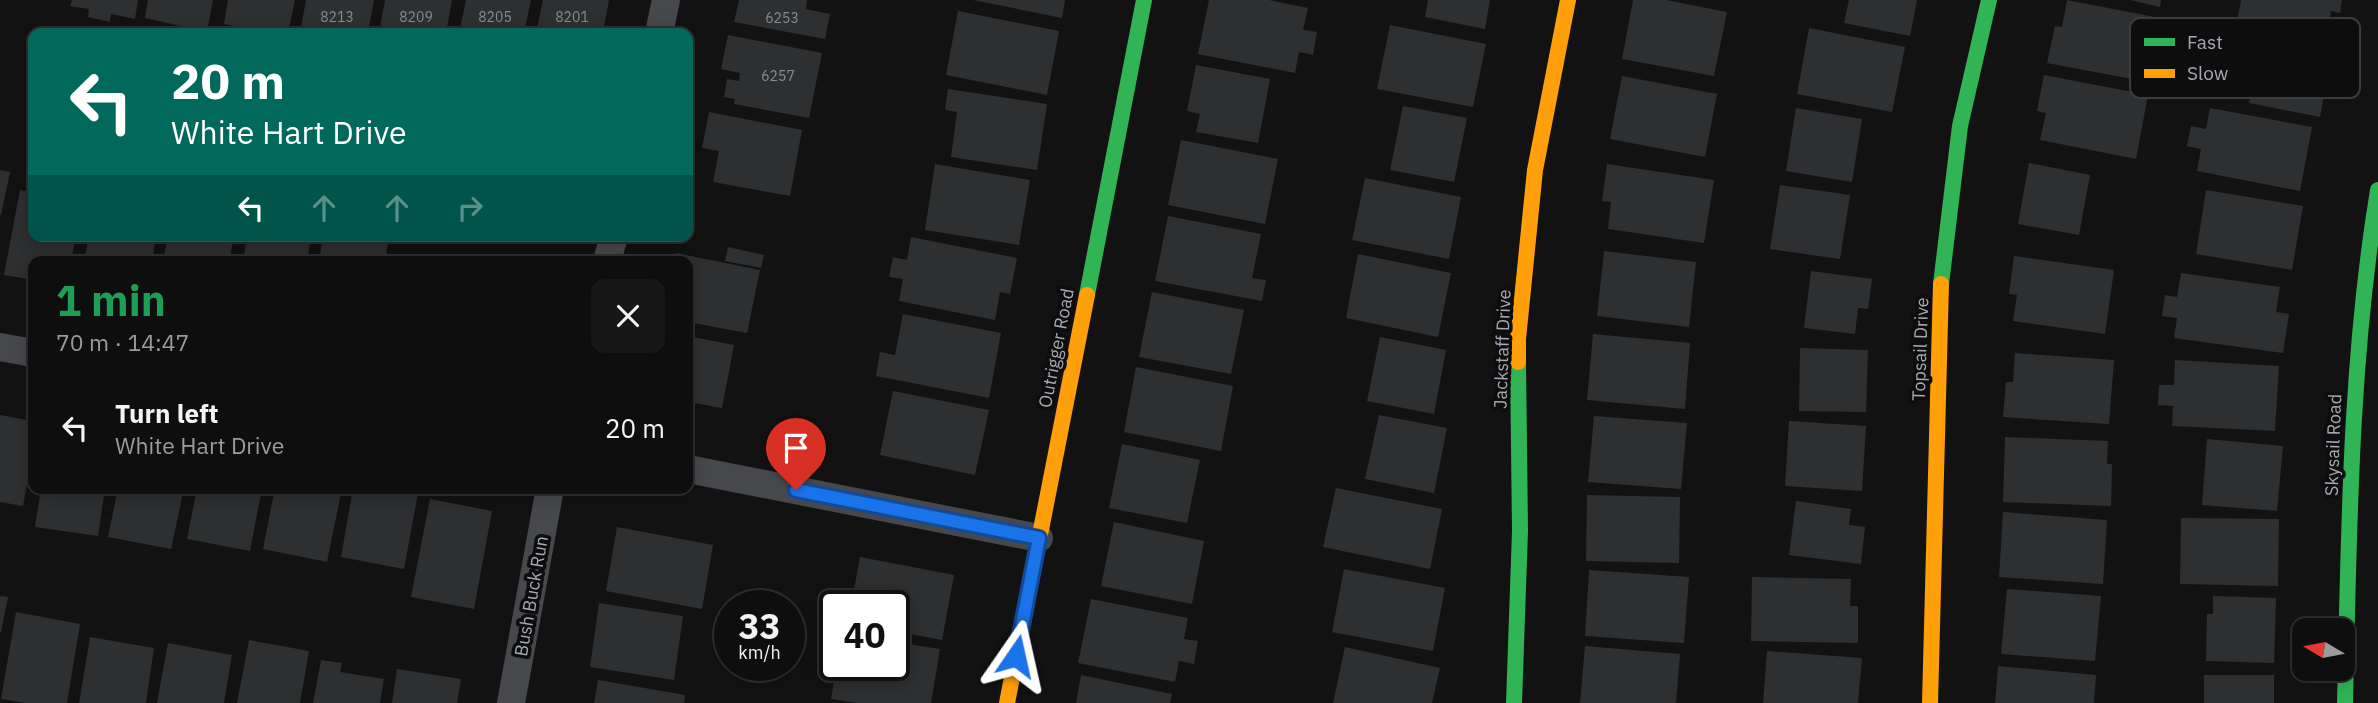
<!DOCTYPE html>
<meta charset="utf-8">
<style>
:root{--surface:#0e0e0e;--page:#171717;--text:#f1f3f6;--muted:#9b9c9e;--line:#2e2e2e}
body{margin:0;font-family:"IBM Plex Sans",sans-serif;background:var(--page);color:var(--text);height:100vh;display:flex;flex-direction:column;font-size:26px;white-space:nowrap}
*{box-sizing:border-box;margin:0}
p{font-size:23px;color:var(--muted)}
.icon{flex:none;width:38px;height:38px;fill:none;stroke:currentColor;stroke-width:2;stroke-linecap:round;stroke-linejoin:round}
.map{position:relative;flex:1;overflow:hidden}
.side{position:absolute;left:28px;top:256px;width:665px;height:238px;display:flex;flex-direction:column;background:var(--surface);border-radius:14px;box-shadow:0 4px 18px #0003,0 0 0 2px var(--line)}
.side>*{flex:none}
.hud{position:absolute;left:28px;top:28px;width:665px;height:214px;border-radius:14px;box-shadow:0 4px 18px #0003,0 0 0 2px var(--line);background:#00695c;color:#fff;overflow:hidden}
.needle{width:46px;rotate:280deg}
.fabs{position:absolute;left:2292px;top:618px;display:grid;gap:14px}
.fabs a{display:grid;place-items:center;width:63px;height:63px;border-radius:14px;background:var(--surface);box-shadow:0 4px 18px #0003,0 0 0 2px var(--line);font-size:35px}
.speed{position:absolute;left:714px;top:590px;display:flex;gap:14px;font-size:35px;font-weight:700;text-align:center}
.speed>*{display:grid;place-content:center;width:91px;height:91px;border-radius:50%;background:var(--surface);box-shadow:0 4px 18px #0003,0 0 0 2px var(--line);line-height:1}
.speed small{font-size:18px;font-weight:400}
.speed .limit{border:4px solid #111;border-radius:10px;background:#fff;color:#111}
.pin{position:absolute;display:grid;place-items:center;width:60px;height:60px;color:#fff;margin:-72px -30px;border-radius:50% 50% 50% 0;rotate:-45deg;box-shadow:0 0 7px #0007}
.pin .icon{rotate:45deg}
.me{position:absolute;width:77px;margin:-38px;rotate:11deg;stroke-linejoin:round;filter:drop-shadow(0 0 5px #0008)}
.turn{display:flex;align-items:center;gap:24px;height:147px;padding:0 28px;font-size:32px}
.turn .icon{width:91px;height:91px;stroke-width:2.5}
.turn b{display:block;font-size:49px;line-height:60px}
.lanes{display:flex;align-items:center;height:66px;padding:0 28px;background:#0003;justify-content:center;gap:35px;direction:ltr}
.lanes .off{opacity:.35}
.round{display:grid;place-items:center;flex:none;width:74px;height:74px;border-radius:14px;background:var(--page)}
.summary{display:flex;align-items:center;justify-content:space-between;height:119px;padding:0 28px}
h1{font-size:42px;font-weight:800;line-height:52px;color:#1e9e55}
ul{padding:0;list-style:none}
li{display:flex;align-items:center;gap:21px;height:105px;padding:0 28px}
li div{flex:1}
li b{display:block;font-size:26px}
li em{font-style:normal}
.map>svg:first-child{display:block}
</style>
<div class="map">
<svg width="2378" height="703" viewBox="0 0 2378 703">
<rect width="100%" height="100%" fill="#121213"/>
<path fill="#2e2f30" d="M72 0H138L135 19 111 14 110 22 88 17 89 9 70 6Z
M148 0H213L207 32 145 18Z
M228 0H295L288 33H267L224 24Z
M306 0H374L368 33H300Z
M385 0H452L446 33H379Z
M466 0H531L524 33H459Z
M543 0H609L603 33H536Z
M739 0H807L806 9 830 14 825 39 734 22Z
M973 0H1065L1062 18Z
M1209 0H1269L1308 8 1303 30 1317 32 1313 55 1299 52 1295 73 1198 54Z
M1428 0H1490L1485 29 1425 17Z
M1633 0H1666L1727 12 1714 76 1622 59Z
M1849 0H1917L1910 36 1844 23Z
M2067 0 2165 19 2153 83 2047 63 2055 26 2062 27Z
M2130 0H2161L2160 7Z
M2241 0H2342L2340 13 2331 11 2326 38 2237 22Z
M958 11 1059 31 1047 95 946 75Z
M1390 25 1486 44 1473 107 1377 89Z
M1809 28 1905 47 1892 112 1797 94Z
M728 35 822 53 809 118 734 104 735 99 724 97 727 79 739 81 740 73 721 69Z
M2262 38 2332 52 2320 117 2249 103Z
M1196 65 1270 79 1258 143 1196 132 1200 114 1187 111Z
M2044 75 2148 95 2136 159 2040 140 2046 113 2037 111Z
M1622 76 1717 94 1705 157 1610 139Z
M948 89 1047 104 1037 170 951 157 957 112 945 110Z
M1403 106 1467 118 1454 182 1390 170Z
M1796 108 1862 119 1852 182 1786 171Z
M2210 108 2312 127 2300 191 2197 171 2201 149 2187 146 2191 126 2206 129Z
M709 112 802 130 790 196 713 182 719 151 702 148Z
M1181 140 1278 159 1265 224 1168 205Z
M2029 163 2090 175 2079 235 2018 224Z
M935 164 1030 180 1019 245 925 230Z
M1607 164 1714 180 1704 243 1608 229 1611 202 1602 201Z
M0 170 10 172 1 215 0 214Z
M1365 178 1461 197 1449 259 1352 240Z
M1780 185 1850 195 1840 259 1770 249Z
M20 190 33 193V236H76L71 261H33V280L4 275Z
M2206 190 2303 206 2292 270 2196 254Z
M1168 216 1261 234 1252 278 1266 280 1262 301 1155 281Z
M89 236H156L152 261H84Z
M168 236H234L229 261H163Z
M247 236H311L307 261H243Z
M323 236H389L385 261H319Z
M911 237 1017 258 1010 294 1000 292 995 320 899 301 903 279 889 277 893 257 907 260Z
M728 247 764 255 761 268 725 261Z
M1604 251 1696 262 1689 327 1597 316Z
M676 253 760 270 747 333 688 322V261H675Z
M1358 254 1451 273 1438 337 1346 318Z
M2014 256 2114 270 2105 334 2013 321 2017 295 2009 294Z
M1811 271 1872 279 1868 309 1858 308 1855 334 1804 328Z
M2181 273 2280 287 2276 312 2289 314 2283 353 2174 338 2177 318 2162 316 2165 295 2177 297Z
M1152 292 1244 310 1231 374 1139 357Z
M903 314 1001 333 989 398 876 376 880 352 895 355Z
M1593 334 1690 343 1685 409 1587 400Z
M688 336 734 345 722 408 688 402Z
M1380 337 1446 350 1434 414 1367 401Z
M1800 348 1868 350 1866 412 1799 411Z
M2015 353 2114 360 2109 424 2003 417 2006 382H2013Z
M2175 360 2279 366 2275 431 2172 426 2173 406 2158 405 2159 385H2174Z
M1136 367 1233 386 1221 451 1124 432Z
M893 391 989 410 975 475 880 455Z
M0 415 33 421V450L23 506 0 502Z
M1379 415 1447 428 1434 493 1365 479Z
M1594 416 1687 423 1681 489 1588 482Z
M1789 421 1866 426 1862 491 1785 486Z
M2005 437 2108 441 2107 464H2112L2111 506 2003 502Z
M2207 439 2283 446 2277 511 2202 505Z
M1122 444 1200 460 1187 523 1109 508Z
M41 488H105L98 536 35 527Z
M118 488H184L171 549 108 537Z
M197 488H262L250 551 187 539Z
M275 488H342L327 562 263 549Z
M353 488H394L418 493 404 569 341 557Z
M1336 488 1442 509 1430 569 1323 547Z
M1587 495 1680 497 1679 563 1586 561Z
M430 499 492 511 474 609 411 597Z
M1796 501 1851 509 1849 525 1865 527 1861 564 1789 555Z
M2003 512 2107 520 2103 584 1999 577Z
M2181 518 2279 519 2278 586 2180 584Z
M1114 522 1204 541 1192 604 1101 586Z
M617 527 713 545 702 609 606 591Z
M860 557 954 575 942 640 894 631V606H851Z
M1344 569 1445 588 1433 651 1332 632Z
M1589 570 1689 577 1684 643 1585 636Z
M1752 577 1851 579 1850 606H1858V643L1751 641Z
M2007 589 2101 596 2095 661 2001 654Z
M0 596 8 597 1 632H0Z
M2213 596 2276 598 2274 663 2206 661 2207 614H2213Z
M1091 599 1188 618 1184 639 1198 641 1194 664 1179 661 1175 682 1078 663Z
M599 603 683 616 674 680 590 667Z
M16 612 80 624 67 703H26L1 699Z
M90 637 154 648 146 703H79Z
M249 640 309 651 300 703H237Z
M894 642 940 649 931 703H858L831 699 835 675 821 673 825 651 835 653V665H894Z
M168 643 232 655 224 703H157Z
M1585 646 1680 654 1676 703H1580Z
M1345 647 1440 668 1432 703H1333Z
M1767 651 1862 658 1858 703H1763Z
M321 660 342 663 340 672 384 679 380 703H313Z
M1998 666 2096 675 2094 703H1995Z
M397 669 461 679 457 703H392Z
M1081 675 1172 694 1170 703H1076Z
M2204 675H2274V703H2204Z
M598 680 685 695 684 703H594Z"/>
<g fill="none" stroke-linecap="round" stroke-linejoin="round">
<path stroke="#47484b" stroke-width="28" d="M659 33 666 0
M607 261 614 236
M0 347 33 353
M688 469 1039 538
M511 703 550 488"/>
<path stroke="#30b455" stroke-width="16" d="M1941 284 1960 126 1989 0
M1087 295 1144 0
M1514 703 1520 531 1518 362
M2345 703C2349 531 2350 360 2378 190"/>
<path stroke="#ff9f0a" stroke-width="16" d="M1518 362V339L1535 170 1568 0
M1007 703 1087 295
M1930 703 1941 284"/>
</g>
<g fill="none" stroke-linecap="round" stroke-linejoin="round">
<defs>
<path id="route" d="M796 490 1039 538 1016 656"/>
</defs>
<use href="#route" stroke="#114b97" stroke-width="18"/>
<use href="#route" stroke="#1a73e8" stroke-width="12"/>
</g>
<g text-anchor="middle" dominant-baseline="central" stroke-width="7" stroke-linejoin="round" paint-order="stroke">
<g font-size="14" fill="#878b92">
<text x="337" y="17">8213</text>
<text x="416" y="17">8209</text>
<text x="495" y="17">8205</text>
<text x="572" y="17">8201</text>
<text x="782" y="18">6253</text>
<text x="778" y="76">6257</text>
</g>
<g font-size="18" fill="#a5aab2" stroke="#0d0d0e">
<text transform="translate(1056 348) rotate(-79)">Outrigger Road</text>
<text transform="translate(1502 349) rotate(-88)">Jackstaff Drive</text>
<text transform="translate(1920 349) rotate(-88)">Topsail Drive</text>
<text transform="translate(2333 445) rotate(-88)">Skysail Road</text>
<text transform="translate(531 596) rotate(-80)">Bush Buck Run</text>
</g>
</g>
<rect x="2130" y="18" width="230" height="80" rx="10" fill="#0d0d0e" stroke="#3b3c3f" stroke-width="2"/>
<rect x="2144" y="38" width="31" height="8" fill="#30b455"/>
<rect x="2144" y="69" width="31" height="9" fill="#ff9f0a"/>
<g font-size="19" fill="#a5aab2">
<text x="2187" y="49">Fast</text>
<text x="2187" y="80">Slow</text>
</g>
</svg>
<div class="fabs">
<a><svg class="needle" viewBox="-14 -14 28 28"><path d="M0-13l5 13h-10z" fill="#e53935"/><path d="M0 13l5-13h-10z" fill="#9b9c9e"/></svg></a>
</div>
<div class="speed"><div>33<small>km/h</small></div><div class="limit">40</div></div>
<div class="pin" style="left:796px;top:490px;background:#d93025"><svg class="icon" aria-label="arrive" viewBox="0 0 24 24"><path d="M6 21V4h12l-3 4 3 4H6"/></svg></div>
<svg class="me" style="left:1016px;top:656px" viewBox="-20 -20 40 40"><path d="M0-17L14 15 0 8-14 15z" fill="#1a73e8" stroke="#fff" stroke-width="4"/></svg>
<div class="hud">
<div class="turn"><svg class="icon" aria-label="left" viewBox="0 0 24 24"><path d="M17 20v-9H6M10 6l-5 5 5 5"/></svg><div><b>20 m</b>White Hart Drive</div></div>
<div class="lanes"><svg class="icon" aria-label="left" viewBox="0 0 24 24"><path d="M17 20v-9H6M10 6l-5 5 5 5"/></svg><svg class="icon off" aria-label="ahead" viewBox="0 0 24 24"><path d="M12 20V5M6 11l6-6 6 6"/></svg><svg class="icon off" aria-label="ahead" viewBox="0 0 24 24"><path d="M12 20V5M6 11l6-6 6 6"/></svg><svg class="icon off" aria-label="right" viewBox="0 0 24 24"><path d="M7 20v-9h11M14 6l5 5-5 5"/></svg></div>
</div>
<section class="side">
<div class="summary"><div><h1>1 min</h1><p>70 m · 14:47</p></div><a class="round"><svg class="icon" aria-label="close" viewBox="0 0 24 24"><path d="M6 6l12 12M18 6L6 18"/></svg></a></div>
<ul>
<li><svg class="icon" aria-label="left" viewBox="0 0 24 24"><path d="M17 20v-9H6M10 6l-5 5 5 5"/></svg><div><b>Turn left</b><p>White Hart Drive</p></div><em>20 m</em></li>
</ul>
</section>
</div>
